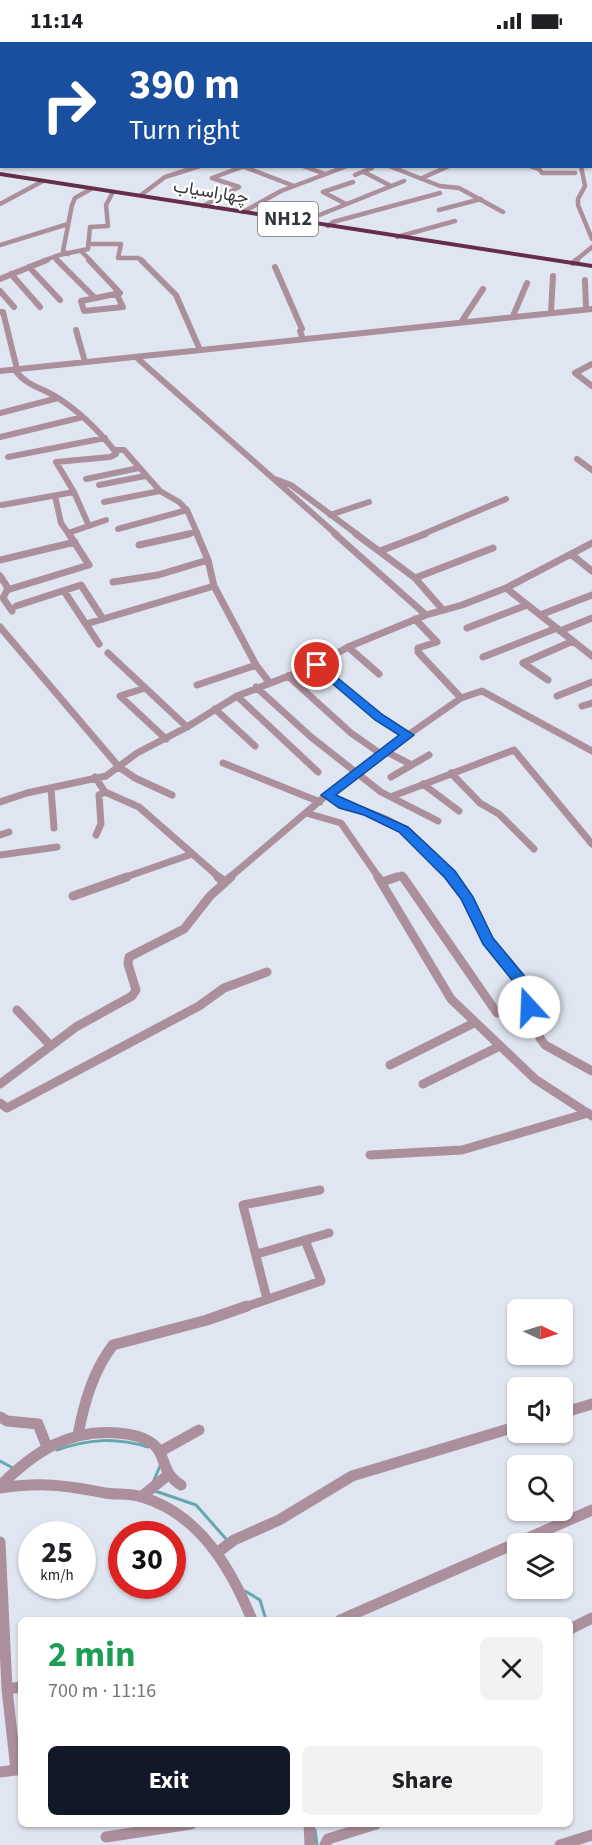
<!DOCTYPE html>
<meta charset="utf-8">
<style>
:root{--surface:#fff;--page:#f2f2f2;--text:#202124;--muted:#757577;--accent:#111827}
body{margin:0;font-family:"Source Sans 3",Vazirmatn,sans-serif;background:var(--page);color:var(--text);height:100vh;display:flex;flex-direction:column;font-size:22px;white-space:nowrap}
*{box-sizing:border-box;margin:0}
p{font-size:20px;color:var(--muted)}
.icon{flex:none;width:33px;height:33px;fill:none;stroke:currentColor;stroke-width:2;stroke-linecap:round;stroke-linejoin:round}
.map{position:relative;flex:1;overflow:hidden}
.panel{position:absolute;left:18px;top:1575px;width:555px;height:210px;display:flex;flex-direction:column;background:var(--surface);border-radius:9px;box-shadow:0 2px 4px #0004}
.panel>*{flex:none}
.top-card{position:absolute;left:0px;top:0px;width:592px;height:126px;box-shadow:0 2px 4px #0004;background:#1a4fa0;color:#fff;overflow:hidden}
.needle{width:39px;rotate:94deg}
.fabs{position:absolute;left:507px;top:1257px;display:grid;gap:12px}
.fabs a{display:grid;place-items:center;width:66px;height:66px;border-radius:9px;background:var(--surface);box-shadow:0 2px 4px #0004;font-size:30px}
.speed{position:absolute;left:18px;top:1479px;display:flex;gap:12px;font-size:30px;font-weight:700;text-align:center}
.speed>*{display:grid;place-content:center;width:78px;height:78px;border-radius:50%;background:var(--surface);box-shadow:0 2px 4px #0004;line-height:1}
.speed small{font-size:15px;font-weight:400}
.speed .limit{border:9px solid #d22;background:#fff;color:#111}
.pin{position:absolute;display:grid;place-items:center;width:51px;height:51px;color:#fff;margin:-26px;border:3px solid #fff;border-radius:50%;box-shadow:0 2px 6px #0007}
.me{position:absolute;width:66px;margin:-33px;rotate:340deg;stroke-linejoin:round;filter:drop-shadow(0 0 4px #0008)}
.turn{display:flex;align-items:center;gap:21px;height:126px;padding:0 30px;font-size:27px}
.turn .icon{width:78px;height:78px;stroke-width:2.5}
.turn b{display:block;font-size:42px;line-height:51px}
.round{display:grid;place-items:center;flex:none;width:63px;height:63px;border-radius:9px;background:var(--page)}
.summary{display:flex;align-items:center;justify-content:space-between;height:102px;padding:0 30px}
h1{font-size:36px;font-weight:700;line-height:45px;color:#1e9e55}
.action{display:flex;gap:12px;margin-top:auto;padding:12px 30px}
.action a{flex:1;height:69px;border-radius:9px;background:var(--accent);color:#fff;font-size:24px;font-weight:700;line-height:69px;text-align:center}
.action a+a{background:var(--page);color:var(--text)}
.status{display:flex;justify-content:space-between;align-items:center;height:42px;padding:0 30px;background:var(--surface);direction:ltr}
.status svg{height:16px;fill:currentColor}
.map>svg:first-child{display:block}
</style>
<div class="status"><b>11:14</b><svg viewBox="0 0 49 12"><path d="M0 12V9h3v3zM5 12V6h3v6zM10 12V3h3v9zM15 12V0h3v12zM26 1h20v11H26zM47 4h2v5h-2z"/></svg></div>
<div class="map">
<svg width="592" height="1803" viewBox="0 0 592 1803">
<rect width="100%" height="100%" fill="#e0e6f1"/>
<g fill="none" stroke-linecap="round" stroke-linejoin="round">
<path stroke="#65a7ae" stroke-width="3" d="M57 1408C89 1397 115 1395 148 1405
M0 1419 13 1426
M154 1438 160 1424
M155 1449 196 1463 227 1498
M245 1549 260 1558 266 1578
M315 1788 317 1803"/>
<path stroke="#ac8f9c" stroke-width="4.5" d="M358 0 385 2
M491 0 493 2
M527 0 529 2
M13 2 16 0
M538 2 555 0
M242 124 294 144
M303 124 325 132
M389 124 440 144 459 146 503 170
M530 124 539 127 542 131H575
M581 124 585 144 578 157V163L592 197
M364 130 391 144
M355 133 372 126
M212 136 242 125
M422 136 447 125
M323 150 353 140
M323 150 346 162
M141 153 165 135 200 124
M0 162 43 139
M203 164 239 145 212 136
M439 168 481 157
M243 170 281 149 347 124
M302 180 404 139
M328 184 333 180 440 151
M397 195 455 179
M88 202H121L118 216H138L143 219
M0 203 68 182
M81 209 91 219
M68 212 63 209 72 163 75 156 91 147
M54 215 58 219
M43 219 59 213 88 207 90 185 108 184 106 163 113 150
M575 219 592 205"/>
<path stroke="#ac8f9c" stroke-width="6" d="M57 218 95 256
M89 218 120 251 81 259 84 269 123 265 117 253
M141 218 176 253 200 308
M573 221 577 218
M29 225 60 258
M275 225 302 287 300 289 303 297
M11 232 40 265
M0 237 47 218
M585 238 586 267
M0 249 14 265
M0 270H3L17 327
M551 270 553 234
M513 274 527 241
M462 279 483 247
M76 288 85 320
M136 315 337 493
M592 322 575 331 592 344
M15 328C26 344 43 346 58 356 80 370 98 388 114 408H124L160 449 179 460 187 468 198 493
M0 329 592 267
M0 371 58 356
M0 395 83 375
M8 415 105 396
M577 417 592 428
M86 437 139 426
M275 437 291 443 358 493
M99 443 145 434
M55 454 61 481 68 491
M104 460 160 449
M2 463 74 450
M330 473 369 460
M89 484 74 450 56 420 110 415 116 412 114 408
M118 487 187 468
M70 493 68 491 106 478
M182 493 197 490
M421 493 506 457"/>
<path stroke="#ac8f9c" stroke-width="7" d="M197 492 208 518 214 544 256 623 269 640
M335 492 426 573
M356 492 415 536 443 568
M139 503 189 492
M380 509 425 492
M572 513 592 529
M0 518 75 500
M0 534 8 546 3 556 12 569
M415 536 493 506
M113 540 158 533 208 518
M506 546 592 614
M7 548 89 523 69 492
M64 549 99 602
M16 564 81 543 103 577
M540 573 592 553
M415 577 437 600 418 606V610L461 656
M86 582 214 544
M0 585 119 725 135 736 172 753
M467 586 527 563
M560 589 592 576
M348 605 379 632
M108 611 187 685
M483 615 557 586
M523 621 573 599
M523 621 548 638
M288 634 351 691 381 712
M197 643 256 623
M256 645 311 695 381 750 438 779
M145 646 120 654 166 697
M237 654 318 730
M557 654 592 640
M582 664 592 661
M215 667 255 704
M408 693 461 656 482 649 592 709
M385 709 412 723
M223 721 320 760
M451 731 480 761 499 772 534 807
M95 735 105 750 99 753 101 782 96 793
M391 735 429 713
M423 742 459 769
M51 747 54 786
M105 750 139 765 220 836
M327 753C351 767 381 771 403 787 416 796 444 824 453 836
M393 754 514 708 592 802
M0 760 27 751 106 734 137 711 187 685 237 654 317 623 348 605 426 573 462 563 506 546 592 501
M306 771 341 781 379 836
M0 793 9 790
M0 813 57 805
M123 836 192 812
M229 836 329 751 408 693 379 676 317 623
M392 836 402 833 404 836"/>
<path stroke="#ac8f9c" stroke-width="9" d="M218 835 225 840
M378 835 451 957 535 1037 592 1074
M403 835 497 971
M452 835 466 855 488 898 523 942 540 996 545 1003 592 1029
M382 840 397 835
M73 854 127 835
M17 968 51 1004
M390 1023 474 981
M0 1042 76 985 132 954 136 948 128 922 129 915 184 887 210 854 231 835
M423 1042 500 1004
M0 1061 7 1066 199 964 224 946 267 930
M370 1113 462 1108 588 1071
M257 1212 329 1191
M267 1257 243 1163 320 1148
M242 1266 321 1239 305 1198"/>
<path stroke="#ac8f9c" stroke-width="11" d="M562 1371 592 1362
M0 1375 7 1379 38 1382 47 1405
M78 1393C84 1361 93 1329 113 1303L207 1278 247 1264
M161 1409 199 1388
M0 1444C34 1410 68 1387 118 1391 130 1392 143 1394 153 1402 167 1413 160 1430 181 1443
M0 1446C42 1440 64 1443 105 1451 117 1453 130 1451 142 1455 199 1472 231 1526 252 1578
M141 1455 168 1433
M0 1500 7 1647 16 1728 0 1730
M218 1510 234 1498 279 1478 352 1434 518 1384
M340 1578 592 1468
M570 1587 592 1576
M7 1647 21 1645
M309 1782 310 1803
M106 1795 191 1782
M325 1803 328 1797 376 1782
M560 1803 592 1793"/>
<path fill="#652d4a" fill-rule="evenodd" d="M0 130 592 222V226L0 134Z"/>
</g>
<path fill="#1a73e8" stroke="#114b97" stroke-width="1.5" d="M317 619 383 673 414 693 336 753 408 785 455 829 473 855 493 896 528 938 536 965 534 968H524L516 943 483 902 461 857 445 836 399 790 364 773 339 766 321 753 399 693 375 678 313 625 312 623Z"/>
<g text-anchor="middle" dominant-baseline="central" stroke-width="5" stroke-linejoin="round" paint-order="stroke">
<g font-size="18" fill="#33363a" stroke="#fff">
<text transform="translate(211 150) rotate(9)">چهاراسیاب</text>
</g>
<rect fill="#fff" stroke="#707275" stroke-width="1.5" x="258" y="160" width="60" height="34" rx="4.5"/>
<g font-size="20" font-weight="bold" fill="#33363a">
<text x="288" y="177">NH12</text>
</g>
</g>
</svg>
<div class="fabs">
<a><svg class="needle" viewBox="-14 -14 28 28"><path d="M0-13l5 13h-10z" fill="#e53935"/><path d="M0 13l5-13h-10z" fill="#757577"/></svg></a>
<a><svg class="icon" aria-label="sound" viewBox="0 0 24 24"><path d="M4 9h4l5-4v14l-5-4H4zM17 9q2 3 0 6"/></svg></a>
<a><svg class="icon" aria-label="search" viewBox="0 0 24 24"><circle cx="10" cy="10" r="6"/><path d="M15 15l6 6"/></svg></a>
<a><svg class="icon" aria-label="layers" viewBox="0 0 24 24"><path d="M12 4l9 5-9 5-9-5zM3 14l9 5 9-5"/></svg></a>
</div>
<div class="speed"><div>25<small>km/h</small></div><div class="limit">30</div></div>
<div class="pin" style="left:317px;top:623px;background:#d93025"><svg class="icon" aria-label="arrive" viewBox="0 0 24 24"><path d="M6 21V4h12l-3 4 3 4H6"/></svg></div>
<svg class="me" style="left:529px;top:965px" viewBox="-20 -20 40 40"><circle r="19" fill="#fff"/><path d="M0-13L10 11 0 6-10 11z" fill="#1a73e8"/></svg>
<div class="top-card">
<div class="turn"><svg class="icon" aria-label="right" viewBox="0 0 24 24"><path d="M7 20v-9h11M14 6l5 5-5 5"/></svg><div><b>390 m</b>Turn right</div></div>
</div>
<section class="panel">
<div class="summary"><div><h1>2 min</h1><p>700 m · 11:16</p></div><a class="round"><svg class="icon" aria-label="close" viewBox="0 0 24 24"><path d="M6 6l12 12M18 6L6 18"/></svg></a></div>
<div class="action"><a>Exit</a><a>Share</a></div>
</section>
</div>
